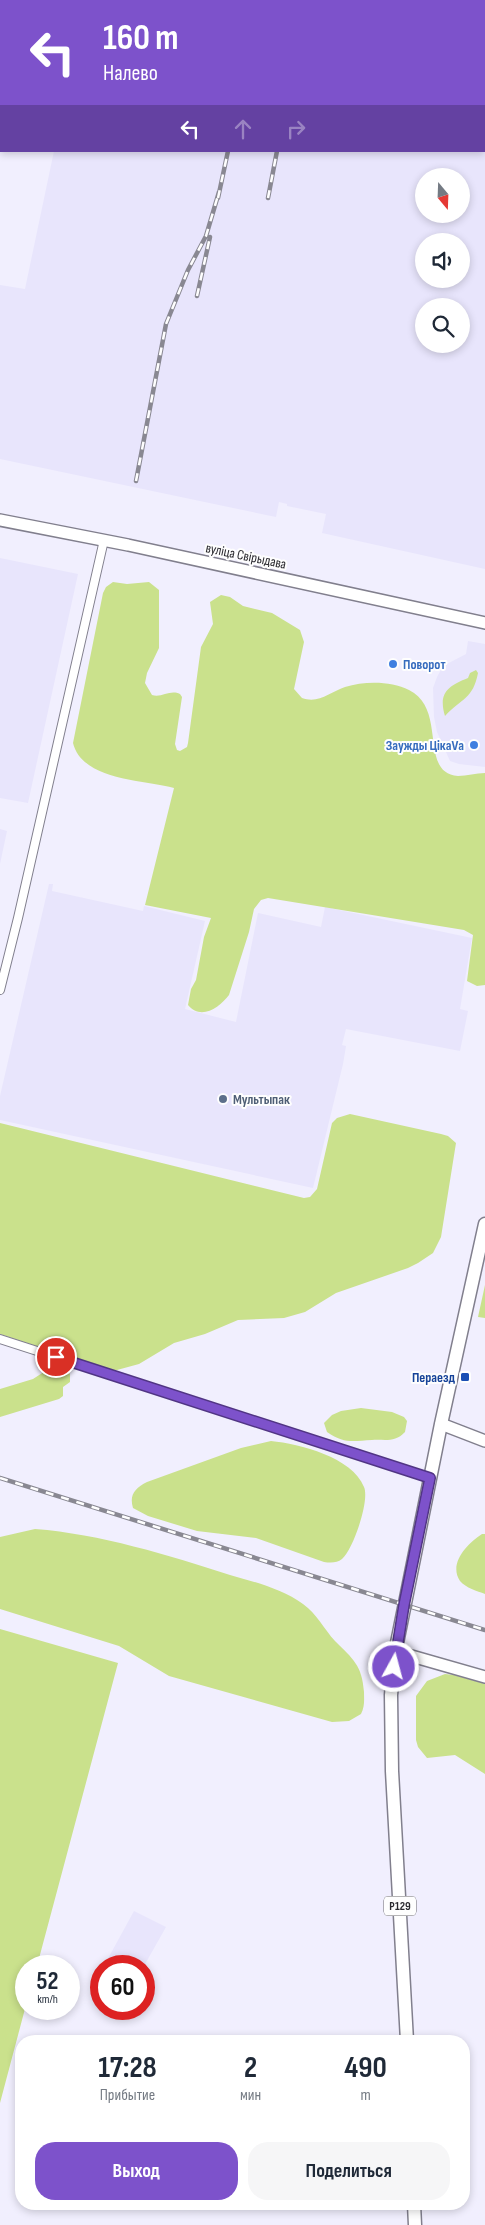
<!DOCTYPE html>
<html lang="ru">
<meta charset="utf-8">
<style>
:root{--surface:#fff;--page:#f6f6f7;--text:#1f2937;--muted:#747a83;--accent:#7d52cb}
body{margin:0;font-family:"Sofia Sans Condensed",sans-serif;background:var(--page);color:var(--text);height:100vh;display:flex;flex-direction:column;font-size:19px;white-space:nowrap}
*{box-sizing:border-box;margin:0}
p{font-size:16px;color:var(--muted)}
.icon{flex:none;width:28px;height:28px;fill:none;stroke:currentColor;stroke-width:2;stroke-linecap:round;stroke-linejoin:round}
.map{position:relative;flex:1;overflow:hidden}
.side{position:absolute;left:15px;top:2035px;width:455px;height:175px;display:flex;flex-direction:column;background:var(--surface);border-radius:20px;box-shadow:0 2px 8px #0003}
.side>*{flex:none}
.banner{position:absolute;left:0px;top:0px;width:485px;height:152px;box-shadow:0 2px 8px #0003;background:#7d52cb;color:#fff;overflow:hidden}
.needle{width:32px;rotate:161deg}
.tools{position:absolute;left:415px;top:168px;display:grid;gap:10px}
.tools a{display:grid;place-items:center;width:55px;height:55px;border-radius:50%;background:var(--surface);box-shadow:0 2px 8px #0003;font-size:25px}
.speed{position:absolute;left:15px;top:1955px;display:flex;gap:10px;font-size:25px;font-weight:700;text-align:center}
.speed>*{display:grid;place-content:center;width:65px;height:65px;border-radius:50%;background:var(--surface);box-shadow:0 2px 8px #0003;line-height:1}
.speed small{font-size:12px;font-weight:400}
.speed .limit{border:8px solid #d22;background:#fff;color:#111}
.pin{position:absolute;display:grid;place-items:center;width:42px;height:42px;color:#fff;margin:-21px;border:2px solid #fff;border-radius:50%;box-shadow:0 1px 5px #0007}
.me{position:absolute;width:55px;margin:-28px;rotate:7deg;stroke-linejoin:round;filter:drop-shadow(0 0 4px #0008)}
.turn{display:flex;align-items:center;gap:18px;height:105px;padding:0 20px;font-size:22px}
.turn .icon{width:65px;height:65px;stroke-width:2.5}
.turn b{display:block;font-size:35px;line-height:42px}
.lanes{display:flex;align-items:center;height:48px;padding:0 20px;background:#0003;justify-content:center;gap:25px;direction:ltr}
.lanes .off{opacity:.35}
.eta{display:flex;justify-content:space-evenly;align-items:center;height:85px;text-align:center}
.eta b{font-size:30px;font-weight:700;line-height:35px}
.primary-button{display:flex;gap:10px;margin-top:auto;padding:10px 20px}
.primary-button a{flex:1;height:58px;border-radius:20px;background:var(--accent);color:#fff;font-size:20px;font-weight:700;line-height:58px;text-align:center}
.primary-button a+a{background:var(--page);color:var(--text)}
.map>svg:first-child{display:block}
</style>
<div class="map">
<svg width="485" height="2225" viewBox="0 0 485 2225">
<rect width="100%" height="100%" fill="#f1effe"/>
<path fill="#e8e5fc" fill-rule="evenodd" d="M0 0H485V569L322 533 326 514 287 506V504L279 502 276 517 0 459V285L25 289 54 151H484V1H1V127ZM424 176H461V214H424ZM424 241H461V279H424ZM424 306H461V344H424Z
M0 558 78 574 28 803 0 798Z
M468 641 485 644V767L459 764 450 761 437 732 434 717 433 688 437 677 443 666 466 654Z
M0 829 7 831 0 864Z
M49 884H53L52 891 143 911 144 906 205 921 185 1009 236 1022 258 913 321 927 325 907 472 938 460 1009 468 1011 460 1051 346 1029 342 1045 346 1046 343 1064 313 1188 0 1120V1096Z
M134 1911 166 1927 144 1966H108L105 1964Z"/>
<path fill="#cae18c" d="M113 582 127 584 149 582 159 590V648L147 673 145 683 152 695C162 698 170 689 180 694L182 697 175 744 177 750 180 751 187 747 188 743 201 647 213 624 210 602 221 595 230 597 243 606 272 613 300 630 304 642 294 689 302 698C319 704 330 692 345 687 365 681 391 681 409 690 448 709 418 773 458 776 467 776 476 773 485 773V985L477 986 467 981 473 935 464 930 268 898 261 900 254 909 249 932 229 995C220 1007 201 1021 188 1005L191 989 196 980 204 937 211 918 145 905 174 788C143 780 82 780 73 743L103 593 106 587Z
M476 670 478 673C473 699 462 698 445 716 438 693 448 686 468 678L470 673Z
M350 1114 441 1134 448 1136 456 1143 441 1237 433 1253 418 1263 408 1268 336 1293 305 1312 284 1318 238 1320 205 1334 174 1343 139 1364 117 1370H108L0 1334V1123L304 1198 310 1197 317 1189 332 1123 337 1118Z
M485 1285V1318L478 1317Z
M50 1368 66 1371 70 1374V1382L63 1387V1396L59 1399 0 1417V1389L33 1379Z
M361 1408 392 1412 404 1417 407 1421 405 1432C395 1443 385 1439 372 1440 353 1441 344 1444 327 1432L324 1423 332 1415 341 1411Z
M271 1441C300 1444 352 1457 364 1487 370 1500 353 1550 342 1559 337 1563 331 1563 324 1562L256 1538 197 1531 148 1516 133 1508C129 1495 135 1488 147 1482L241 1448Z
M35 1529C100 1534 168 1555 230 1575 255 1582 282 1589 303 1604 317 1614 324 1629 335 1641 353 1659 362 1665 364 1692 364 1700 365 1706 361 1714L349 1721 332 1722 169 1676 119 1646 0 1609V1537Z
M482 1534H485V1594C477 1591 466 1588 460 1581 448 1563 468 1543 482 1534Z
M0 1629 118 1663 37 1966H26V2005L0 2103Z
M445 1674 454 1675 485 1684V1774L455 1755 427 1758 418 1747 416 1740V1696L427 1681Z"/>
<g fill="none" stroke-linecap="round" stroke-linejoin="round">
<defs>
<path id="street" d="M0 990 18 918 104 540
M0 1339 430 1478"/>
<path id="secondary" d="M0 520 128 545 485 623
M441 1424 485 1441
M395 1653 408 1655 485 1677"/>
<path id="primary" d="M407 2041 392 1771 391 1695 395 1653 441 1424 485 1224
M414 2204 415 2225"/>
</defs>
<use href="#street" stroke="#817f8d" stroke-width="10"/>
<use href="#secondary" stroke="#817f8d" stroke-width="14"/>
<use href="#primary" stroke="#817f8d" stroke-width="15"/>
<use href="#street" stroke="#fff" stroke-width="8"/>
<use href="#secondary" stroke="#fff" stroke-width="11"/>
<use href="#primary" stroke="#fff" stroke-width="12"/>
<defs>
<path id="rail" d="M277 0V1
M260 1 261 0
M218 198 228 151
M268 198 277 151
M197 296 210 237
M136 481 166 324 188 270 206 236 219 192
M0 1478 485 1630"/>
</defs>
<use href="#rail" stroke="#898892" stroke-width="4.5"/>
<use href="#rail" stroke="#fefefe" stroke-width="2.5" stroke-dasharray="8" stroke-linecap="butt"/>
</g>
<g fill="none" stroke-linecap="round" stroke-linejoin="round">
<defs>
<path id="route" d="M56 1357 430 1478 404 1605 394 1667"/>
</defs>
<use href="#route" stroke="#513584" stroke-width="12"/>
<use href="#route" stroke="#7d52cb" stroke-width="9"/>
</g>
<g fill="#3f7fe0" stroke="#fefefe" stroke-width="2">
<circle cx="393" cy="664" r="5"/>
<circle cx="474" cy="745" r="5"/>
</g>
<circle fill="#5c6f8a" stroke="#fefefe" stroke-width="2" cx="223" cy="1099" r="5"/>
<rect fill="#1a4fb4" stroke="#fefefe" stroke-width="2" x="460" y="1372" width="10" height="10" rx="2.5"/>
<g text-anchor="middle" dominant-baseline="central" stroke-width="4" stroke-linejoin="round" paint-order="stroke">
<rect fill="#fefefe" stroke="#6a696d" stroke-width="1" x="384" y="1896.5" width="32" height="19" rx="4"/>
<g font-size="12" font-weight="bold" fill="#2a292f">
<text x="400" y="1906">Р129</text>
</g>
<g font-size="14" fill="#2a292f" stroke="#fefefe">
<text transform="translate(246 556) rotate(12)">вуліца Свірыдава</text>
</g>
<g font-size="14" font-weight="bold" fill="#366cbe" stroke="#fefefe" text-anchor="start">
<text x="403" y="664">Поворот</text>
<text x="464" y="745" text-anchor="end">Заужды ЦікаVа</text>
</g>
<g font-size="14" font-weight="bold" fill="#4e5e75" stroke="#fefefe" text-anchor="start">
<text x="233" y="1099">Мультыпак</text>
</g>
<g font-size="14" font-weight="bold" fill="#164399" stroke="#fefefe" text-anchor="end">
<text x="455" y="1377">Пераезд</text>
</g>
</g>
</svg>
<div class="tools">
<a><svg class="needle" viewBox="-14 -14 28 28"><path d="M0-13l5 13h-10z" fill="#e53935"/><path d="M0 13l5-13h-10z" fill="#747a83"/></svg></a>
<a><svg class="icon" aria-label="sound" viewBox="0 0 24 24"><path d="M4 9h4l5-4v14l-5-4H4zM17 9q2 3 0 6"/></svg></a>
<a><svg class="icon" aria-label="search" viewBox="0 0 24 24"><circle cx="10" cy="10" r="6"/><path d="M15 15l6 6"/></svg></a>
</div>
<div class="speed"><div>52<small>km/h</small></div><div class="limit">60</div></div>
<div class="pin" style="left:56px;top:1357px;background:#d93025"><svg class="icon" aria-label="arrive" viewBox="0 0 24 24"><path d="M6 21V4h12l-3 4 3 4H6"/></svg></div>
<svg class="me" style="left:394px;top:1667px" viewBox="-20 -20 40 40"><circle r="17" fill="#7d52cb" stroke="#fff" stroke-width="3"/><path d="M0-11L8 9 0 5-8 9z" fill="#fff"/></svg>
<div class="banner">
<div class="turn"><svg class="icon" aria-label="left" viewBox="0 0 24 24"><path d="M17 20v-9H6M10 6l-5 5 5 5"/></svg><div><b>160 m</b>Налево</div></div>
<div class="lanes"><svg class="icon" aria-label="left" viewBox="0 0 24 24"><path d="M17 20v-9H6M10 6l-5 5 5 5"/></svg><svg class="icon off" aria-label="ahead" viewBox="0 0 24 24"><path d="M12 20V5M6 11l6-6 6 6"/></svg><svg class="icon off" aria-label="right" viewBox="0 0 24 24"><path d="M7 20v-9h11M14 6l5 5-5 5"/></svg></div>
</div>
<section class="side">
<div class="eta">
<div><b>17:28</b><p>Прибытие</p></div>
<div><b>2</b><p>мин</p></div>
<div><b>490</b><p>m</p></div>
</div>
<div class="primary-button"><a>Выход</a><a>Поделиться</a></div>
</section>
</div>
